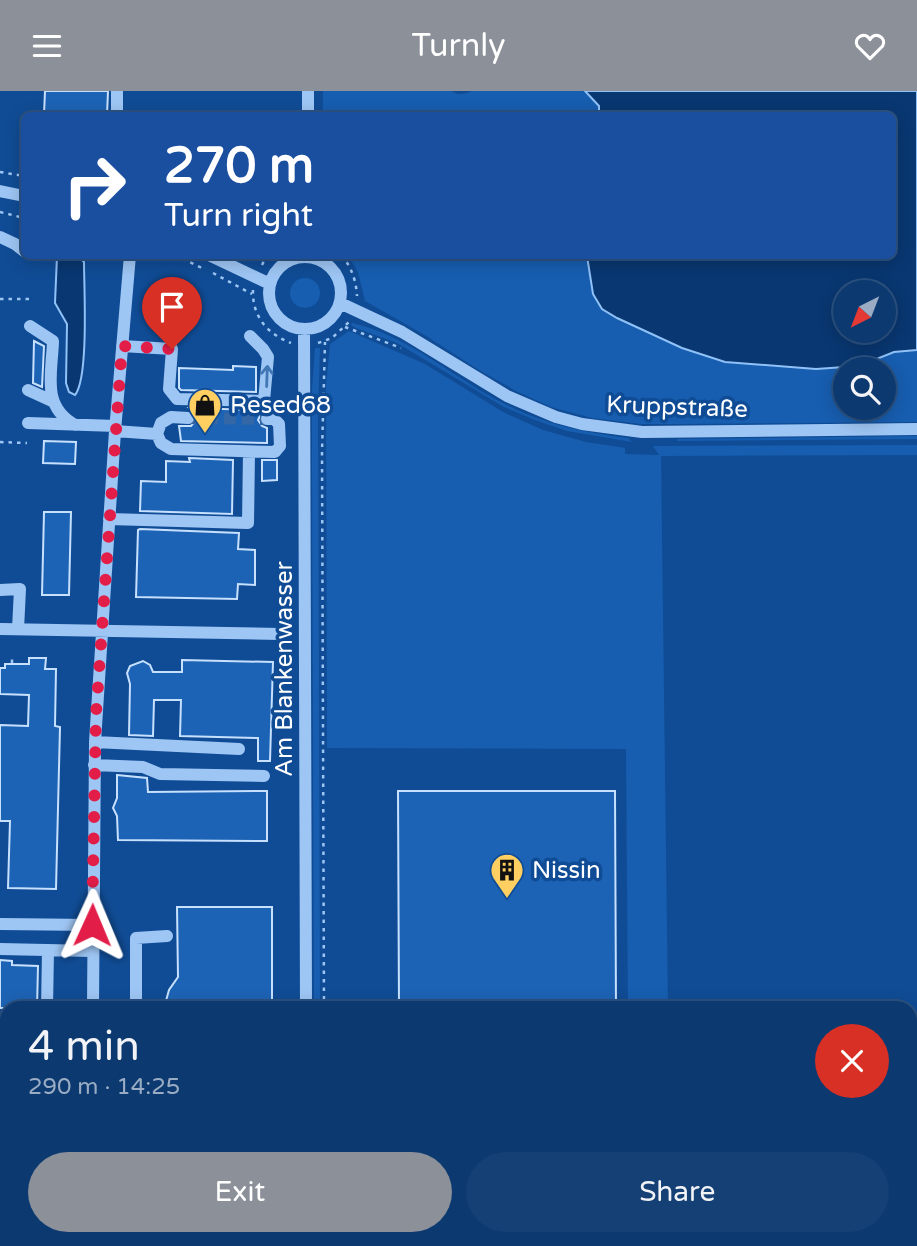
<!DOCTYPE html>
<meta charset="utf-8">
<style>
:root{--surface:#0c3970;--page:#154075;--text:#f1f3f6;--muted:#9aacc3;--line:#2c5383;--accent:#8c9099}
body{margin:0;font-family:"Varela Round",sans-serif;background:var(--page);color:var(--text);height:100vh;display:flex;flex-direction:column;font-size:26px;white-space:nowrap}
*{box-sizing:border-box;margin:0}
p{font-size:23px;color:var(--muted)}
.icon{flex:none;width:38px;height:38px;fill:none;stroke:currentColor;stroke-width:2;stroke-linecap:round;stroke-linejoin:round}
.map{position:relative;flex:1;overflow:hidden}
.details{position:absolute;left:0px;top:910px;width:917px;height:245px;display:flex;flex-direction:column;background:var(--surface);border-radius:21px 21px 0 0;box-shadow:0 4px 18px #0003,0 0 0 2px var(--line)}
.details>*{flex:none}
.top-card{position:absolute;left:21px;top:21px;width:875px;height:147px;border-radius:10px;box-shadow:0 4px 18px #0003,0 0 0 2px var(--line);background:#1a4fa0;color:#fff;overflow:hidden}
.needle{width:46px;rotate:222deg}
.buttons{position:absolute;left:833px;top:189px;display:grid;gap:14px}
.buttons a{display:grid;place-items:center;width:63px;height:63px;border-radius:50%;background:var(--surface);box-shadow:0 4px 18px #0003,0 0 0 2px var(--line);font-size:35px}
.pin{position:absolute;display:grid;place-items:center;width:60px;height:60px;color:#fff;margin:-72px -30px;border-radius:50% 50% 50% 0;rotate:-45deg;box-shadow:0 0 7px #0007}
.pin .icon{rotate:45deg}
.me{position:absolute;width:77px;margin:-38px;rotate:1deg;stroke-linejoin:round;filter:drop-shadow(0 0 5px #0008)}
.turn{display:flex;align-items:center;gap:24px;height:147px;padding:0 28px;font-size:32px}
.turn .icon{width:91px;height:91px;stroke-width:2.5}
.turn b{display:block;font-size:49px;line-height:60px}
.round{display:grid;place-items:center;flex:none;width:74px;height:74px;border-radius:37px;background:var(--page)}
.head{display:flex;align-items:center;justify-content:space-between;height:119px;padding:0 28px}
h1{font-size:42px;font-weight:600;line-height:52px}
.primary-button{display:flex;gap:14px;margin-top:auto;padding:14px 28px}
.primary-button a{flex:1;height:80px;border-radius:42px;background:var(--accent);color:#fff;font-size:28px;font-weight:600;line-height:80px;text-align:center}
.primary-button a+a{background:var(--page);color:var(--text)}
header{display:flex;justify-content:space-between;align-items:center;height:91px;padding:0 28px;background:var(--accent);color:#fff;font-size:32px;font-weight:600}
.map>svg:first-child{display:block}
</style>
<header><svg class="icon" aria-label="menu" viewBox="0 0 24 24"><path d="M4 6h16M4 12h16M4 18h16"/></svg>Turnly<svg class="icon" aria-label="heart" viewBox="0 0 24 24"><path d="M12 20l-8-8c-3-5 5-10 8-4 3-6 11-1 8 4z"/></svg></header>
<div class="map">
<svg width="917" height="1155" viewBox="0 0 917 1155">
<rect width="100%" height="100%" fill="#104c95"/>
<path fill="#175eb0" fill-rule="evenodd" d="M323 0H452C458 5 465 3 472 0H585L599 15V24H323Z
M348 165H587L593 203 602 218 617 227 682 257 725 271 816 278 859 275 894 261 917 259V331L679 333H641L592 327 551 316 516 300 479 279 423 243 365 210 358 181ZM845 278H884V317H845Z
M290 202a15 15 0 1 1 30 0a15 15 0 1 1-30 0Z
M352 232C411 245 456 290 509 315 547 334 587 342 628 347L632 351 567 340 535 329 504 316 397 252 356 237 351 234Z
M349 240 425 273 503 321 543 339 586 351 625 357V363L659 364 653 355 917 354V364L661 365 668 917H628L626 658 327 657 326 295 330 253Z
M315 257H320L318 321 320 917H314L312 385V298Z
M917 345V348L677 350V348Z"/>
<path fill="#093771" stroke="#90c1f7" stroke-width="2" fill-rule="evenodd" d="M585 0H917V259L894 261 859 275 816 278 725 271 682 257 617 227 602 218 593 203 587 165 892 164V24H599V15ZM845 201H884V240H845Z
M57 165H78L84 171C84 196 89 287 75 304L69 301 66 292 67 233 55 212Z"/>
<path fill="#1d63b5" stroke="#c6e0fe" stroke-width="2" d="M45 0H108L107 24H44Z
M34 250 44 255 42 296 33 292Z
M233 275 256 276V301L181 299 179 297V277L233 279Z
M189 317 255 319V321H262L258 329 262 335 267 337V352L181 350 179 335H191L197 328 195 323Z
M44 350 76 351 75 373 43 372Z
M189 367 233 369 232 423 140 420 141 390 166 391V370L190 371Z
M262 369H277V389L262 390Z
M44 421H71L69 504H42Z
M140 438 239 442 238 458 255 459V494L238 493 237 508 136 506 138 439Z
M29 567H46L45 578H56L55 635 60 636 56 798 8 797 10 730H0V634L28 635 29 604 0 603V577H5V573H29Z
M182 569 273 571 270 670H258V647L180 645 181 609H154L153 645 129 644 130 593 127 582 130 575 143 570 150 574 153 581H182Z
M117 684 147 687 148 701 267 700V750L118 749 117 725 113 717 117 707Z
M398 700H615L616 917H399Z
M177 816H272V917H164L169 899 178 886Z
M0 869 12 870V874L38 875 37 917H0Z"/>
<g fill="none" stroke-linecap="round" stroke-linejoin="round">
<path stroke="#3467a5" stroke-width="12" stroke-dasharray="12 6" stroke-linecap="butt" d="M188 327 267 328"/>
<path stroke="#9ec6f4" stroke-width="2.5" stroke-dasharray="3.5 5" stroke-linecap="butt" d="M0 81 24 85
M0 121 24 127
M175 164 204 178
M342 164C352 178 356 189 357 205
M262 174 267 164
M213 182 252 203
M253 199C252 225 267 243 291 252
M0 208H30
M345 236 401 257
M318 252 332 247 349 231
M0 351 27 352
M12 572V566
M324 917 322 361 325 251
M325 1148V1155"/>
<path stroke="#9ec6f4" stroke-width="12" d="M308 0V24
M117 24V0
M0 100 24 105
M0 146 15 153 24 160
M209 164 270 193
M269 202a36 36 0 1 1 72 0a36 36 0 1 1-72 0Z
M340 212 402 241 507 305 556 326 582 333 642 341 917 338
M30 235 53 250C52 283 41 315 75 334
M304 238 306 917
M122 255 172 258 169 298 177 308 264 310 268 266 263 258 250 245
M28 299 52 310
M188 327 171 326 161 332 157 343 161 352 171 358 275 361 280 355 279 333 274 328H267
M28 332 116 335
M115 340 157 343
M109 428 248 432 249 361
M0 499 20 498 18 538
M0 538 280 543
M95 651 239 658
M94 674 143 676 160 683 264 685
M0 833 92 834
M0 858 92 860
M47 917 48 859
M93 917 95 651 115 340 130 164
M136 917V847L167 845
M0 992H7
M0 1002H7
M308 1148V1155
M0 1149C33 1150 65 1154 98 1155
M480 1155V1148"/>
</g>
<defs><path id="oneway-shaft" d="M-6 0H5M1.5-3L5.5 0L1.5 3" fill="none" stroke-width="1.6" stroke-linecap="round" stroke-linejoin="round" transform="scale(1.75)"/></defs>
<use stroke="#4277b6" href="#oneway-shaft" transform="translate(267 285) rotate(-88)"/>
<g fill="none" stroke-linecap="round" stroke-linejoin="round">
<path stroke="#e11d48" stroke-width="12" stroke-dasharray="0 21.6" d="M92 834 96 623 122 255 172 258"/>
</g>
<defs>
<symbol id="shop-pin" viewBox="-11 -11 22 30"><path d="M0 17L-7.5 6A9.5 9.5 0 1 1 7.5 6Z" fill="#ffcf61" stroke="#104c95"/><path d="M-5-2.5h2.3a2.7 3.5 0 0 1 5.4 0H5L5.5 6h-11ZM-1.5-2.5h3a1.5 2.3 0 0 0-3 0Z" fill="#111"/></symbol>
<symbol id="building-pin" viewBox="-11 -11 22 30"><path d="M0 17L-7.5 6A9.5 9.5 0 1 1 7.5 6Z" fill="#ffcf61" stroke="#104c95"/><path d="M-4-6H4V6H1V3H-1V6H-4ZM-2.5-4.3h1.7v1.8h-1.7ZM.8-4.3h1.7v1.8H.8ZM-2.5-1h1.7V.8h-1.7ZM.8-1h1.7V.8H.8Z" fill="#111"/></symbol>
</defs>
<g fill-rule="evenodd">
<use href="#shop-pin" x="186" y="295" width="38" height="52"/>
<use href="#building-pin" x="488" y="760" width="38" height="52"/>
</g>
<g text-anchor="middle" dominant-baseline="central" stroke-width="7" stroke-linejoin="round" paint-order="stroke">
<g font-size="24" fill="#fff" stroke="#104c95" text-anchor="start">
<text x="230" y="314">Resed68</text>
<text x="532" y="779">Nissin</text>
</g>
<g font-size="24" fill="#fff" stroke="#104c95">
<text transform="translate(677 316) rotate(2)">Kruppstraße</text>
<text transform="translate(284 578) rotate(-90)">Am Blankenwasser</text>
</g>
</g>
</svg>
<div class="buttons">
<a><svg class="needle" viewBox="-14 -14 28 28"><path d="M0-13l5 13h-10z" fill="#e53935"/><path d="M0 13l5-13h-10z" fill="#9aacc3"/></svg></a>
<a><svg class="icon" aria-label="search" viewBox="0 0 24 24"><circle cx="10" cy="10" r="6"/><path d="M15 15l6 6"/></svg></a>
</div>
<div class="pin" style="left:172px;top:258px;background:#d93025"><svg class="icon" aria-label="arrive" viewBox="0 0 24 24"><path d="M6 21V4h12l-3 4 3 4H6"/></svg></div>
<svg class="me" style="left:92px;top:834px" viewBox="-20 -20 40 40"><path d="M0-17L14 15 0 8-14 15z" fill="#e11d48" stroke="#fff" stroke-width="4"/></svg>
<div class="top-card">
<div class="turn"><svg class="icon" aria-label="right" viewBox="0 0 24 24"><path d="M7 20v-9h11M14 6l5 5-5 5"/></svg><div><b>270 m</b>Turn right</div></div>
</div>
<section class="details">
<div class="head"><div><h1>4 min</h1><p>290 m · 14:25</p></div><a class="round" style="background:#d93025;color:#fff"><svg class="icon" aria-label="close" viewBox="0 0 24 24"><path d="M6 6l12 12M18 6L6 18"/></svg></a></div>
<div class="primary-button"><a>Exit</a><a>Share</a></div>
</section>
</div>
